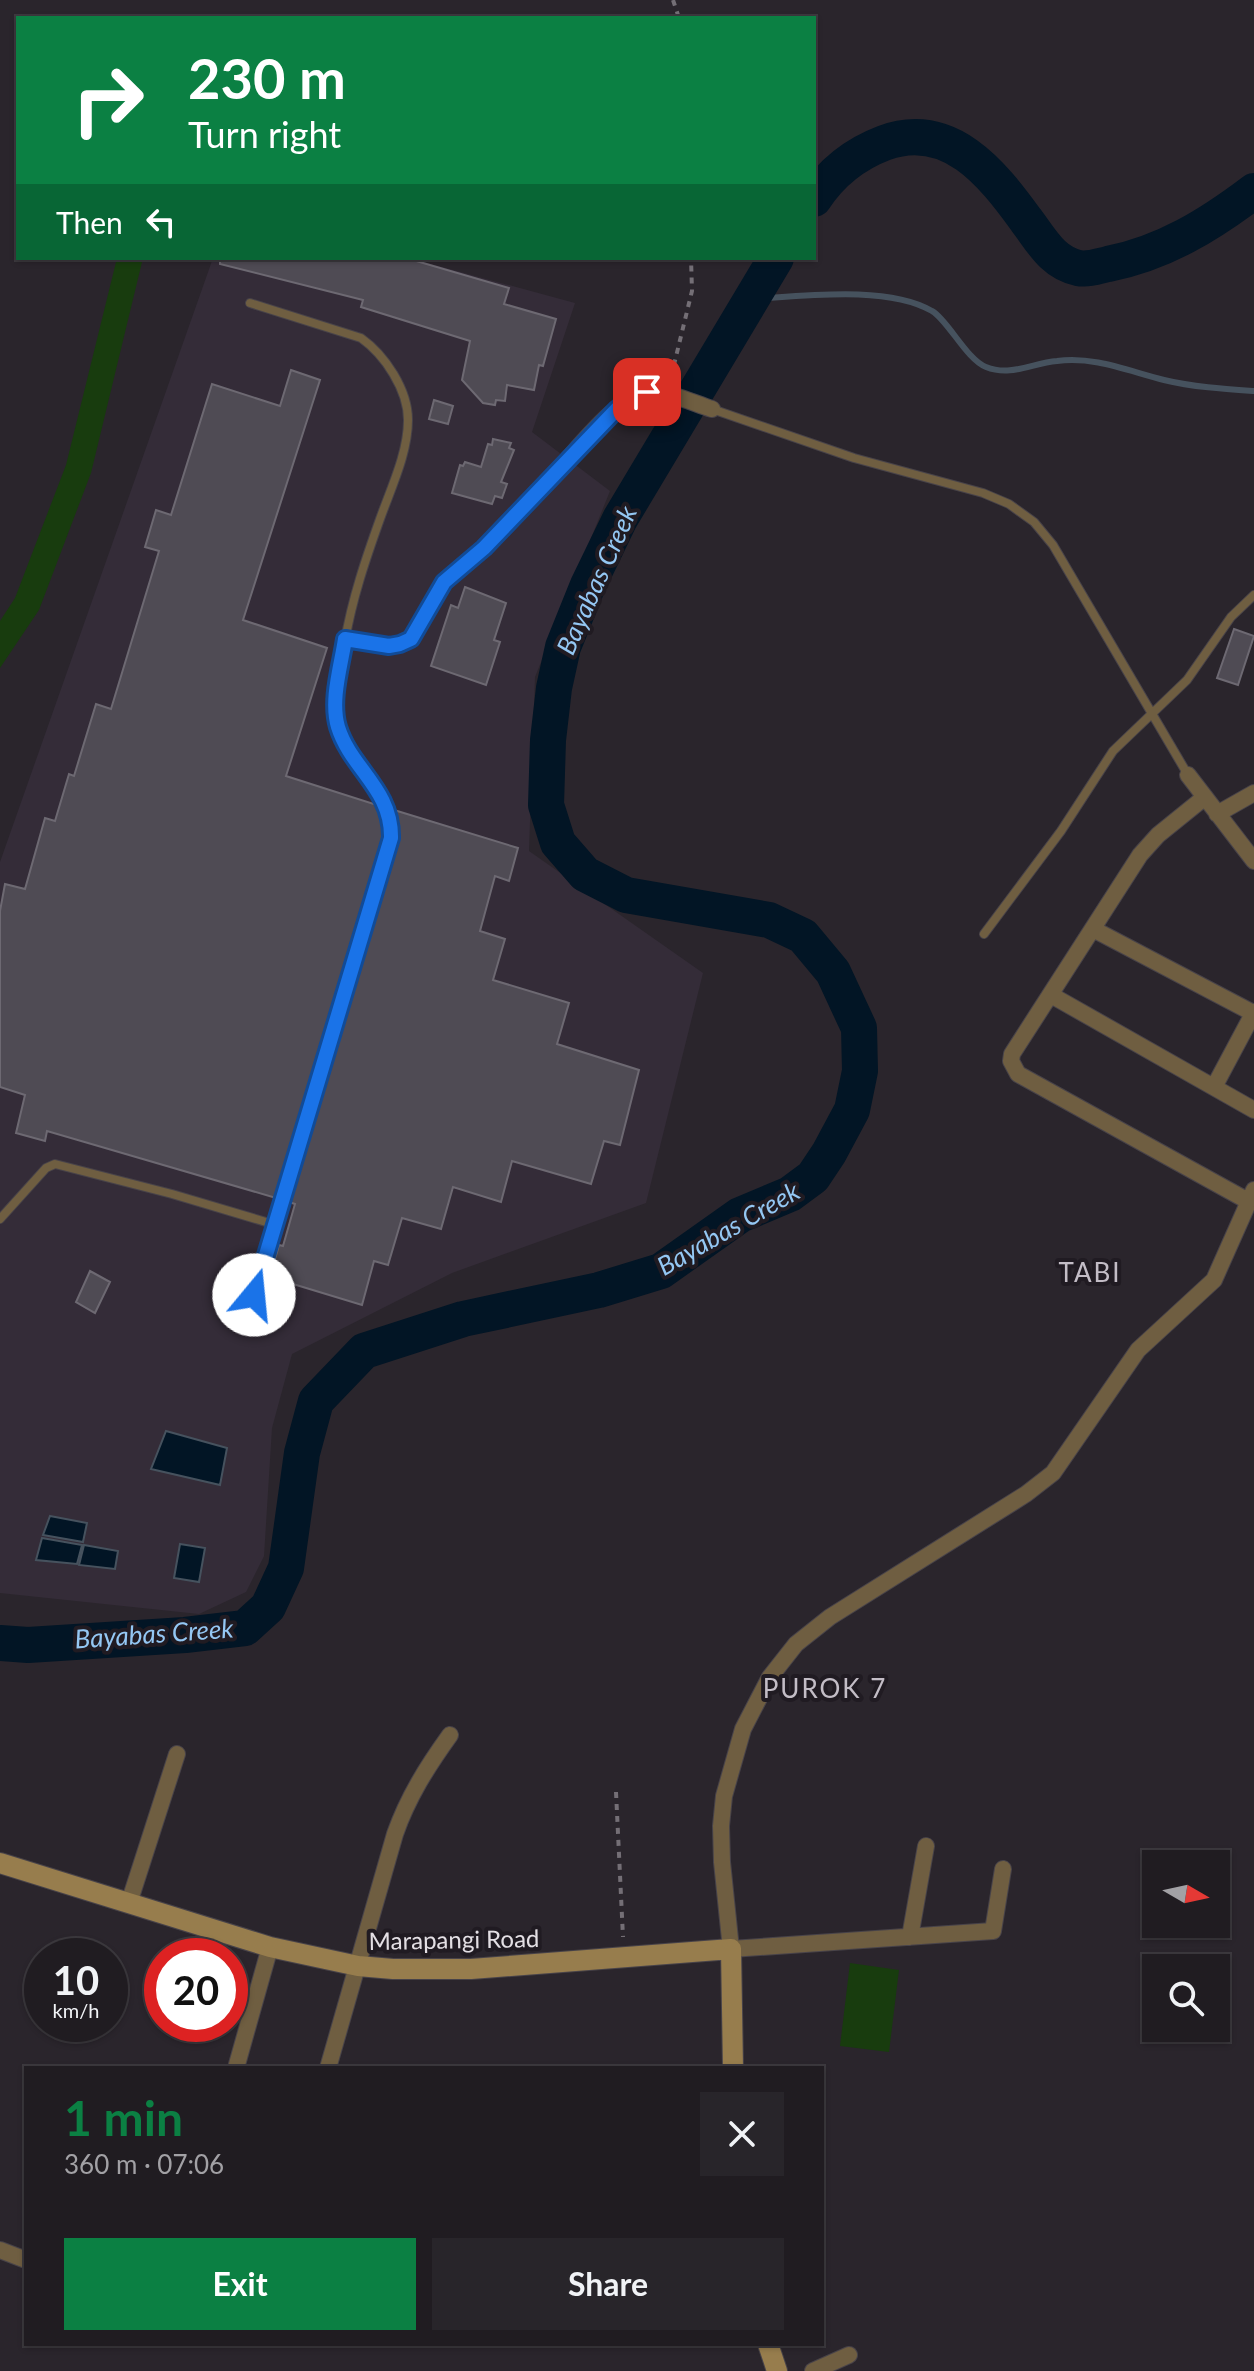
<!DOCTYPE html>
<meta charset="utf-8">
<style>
:root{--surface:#201c21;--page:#28252a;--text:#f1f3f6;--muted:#a2a1a5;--line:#3d3a3f;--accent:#0b8043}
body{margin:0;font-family:Lato,sans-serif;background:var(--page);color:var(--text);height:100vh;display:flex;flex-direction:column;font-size:30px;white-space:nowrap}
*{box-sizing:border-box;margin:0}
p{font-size:26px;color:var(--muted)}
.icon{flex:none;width:44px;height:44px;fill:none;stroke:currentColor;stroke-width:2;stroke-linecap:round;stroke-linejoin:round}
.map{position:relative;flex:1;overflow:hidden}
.details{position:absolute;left:24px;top:2066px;width:800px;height:280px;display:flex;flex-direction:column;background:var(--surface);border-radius:0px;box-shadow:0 2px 6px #0004,0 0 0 2px var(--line)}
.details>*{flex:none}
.hud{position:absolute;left:16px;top:16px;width:800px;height:244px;border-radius:0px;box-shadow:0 2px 6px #0004,0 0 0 2px var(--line);background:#0b8043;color:#fff;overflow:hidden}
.needle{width:52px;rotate:99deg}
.controls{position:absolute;left:1142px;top:1850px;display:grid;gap:16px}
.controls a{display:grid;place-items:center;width:88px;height:88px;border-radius:0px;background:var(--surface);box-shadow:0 2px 6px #0004,0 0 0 2px var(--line);font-size:40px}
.speed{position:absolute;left:24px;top:1938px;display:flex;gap:16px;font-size:40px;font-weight:700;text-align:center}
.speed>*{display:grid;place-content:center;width:104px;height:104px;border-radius:50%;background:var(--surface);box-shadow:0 2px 6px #0004,0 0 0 2px var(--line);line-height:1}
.speed small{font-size:20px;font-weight:400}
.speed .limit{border:12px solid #d22;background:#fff;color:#111}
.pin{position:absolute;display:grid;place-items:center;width:68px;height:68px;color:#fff;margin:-34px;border-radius:16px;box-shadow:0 4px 12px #0006}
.me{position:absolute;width:88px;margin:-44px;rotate:17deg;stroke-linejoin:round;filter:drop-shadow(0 0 6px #0008)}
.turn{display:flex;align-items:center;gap:28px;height:168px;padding:0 40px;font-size:36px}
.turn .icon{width:104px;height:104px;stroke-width:2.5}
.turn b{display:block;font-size:56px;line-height:68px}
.then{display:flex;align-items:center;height:76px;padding:0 40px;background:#0003;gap:16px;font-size:30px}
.round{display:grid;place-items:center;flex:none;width:84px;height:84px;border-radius:0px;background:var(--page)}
.summary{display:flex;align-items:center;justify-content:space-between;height:136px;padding:0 40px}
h1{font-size:48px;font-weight:700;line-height:60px;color:var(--accent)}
.action{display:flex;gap:16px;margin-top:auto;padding:16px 40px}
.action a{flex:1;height:92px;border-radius:0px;background:var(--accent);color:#fff;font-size:32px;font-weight:700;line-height:92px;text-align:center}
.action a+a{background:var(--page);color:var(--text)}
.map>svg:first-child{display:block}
</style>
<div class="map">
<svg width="1254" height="2371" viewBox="0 0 1254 2371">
<rect width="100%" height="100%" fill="#2a252c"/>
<path fill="#342c38" d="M213 258H409L575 303 532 432 610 491 535 677 529 851 703 973 646 1203 452 1273 292 1354 272 1428 264 1556 246 1592 199 1614 0 1593V862Z"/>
<path fill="#183c0e" d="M117 258H143L91 473 39 610 0 668V621L15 598 66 465Z
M850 1963 899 1970 889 2052 840 2046Z"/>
<path fill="#021525" stroke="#46525e" stroke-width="2" d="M166 1431 227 1448 220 1485 151 1469Z
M50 1516 87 1523 83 1542 43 1535Z
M42 1538 82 1545 77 1564 36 1560Z
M180 1544 205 1548 199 1582 174 1578Z
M84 1545 118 1551 115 1569 79 1565Z"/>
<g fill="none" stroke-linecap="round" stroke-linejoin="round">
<path stroke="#46525e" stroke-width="6" d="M752 299C803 296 888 285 932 311 947 319 967 360 986 367 1011 377 1032 363 1057 361 1094 356 1128 371 1164 380 1193 387 1224 389 1254 391"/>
<path stroke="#021525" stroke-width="36" d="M814 199C831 173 855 154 884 143 949 119 992 173 1026 220 1042 241 1052 262 1078 268 1088 270 1099 266 1108 264 1164 253 1209 225 1254 191
M0 1643 28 1645 185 1635 245 1628 268 1607 286 1568 302 1453 316 1401 364 1351 463 1319 599 1290 661 1271 740 1215 790 1194 813 1177 829 1153 852 1110 860 1071 859 1028 833 972 803 936 769 920 626 895 585 874 558 843 546 805 548 740 554 688 563 647 588 585 620 519 776 258"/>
</g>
<path fill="#4f4b54" stroke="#6d6972" stroke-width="2" d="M220 258H406L509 288 504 304 556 319 543 366 539 365 534 390 507 385 505 401 496 400 495 405 483 403 462 380 470 341 361 307 363 300 220 264Z
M291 370 320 380 243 620 327 648 286 776 377 805 383 822 384 837 276 1198 47 1131 45 1141 16 1133 25 1095 0 1087V911L5 884 25 889 45 818 55 821 69 774 74 776 96 704 111 709 159 551 145 547 156 510 171 515 212 384 280 406Z
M434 400 453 406 448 424 429 419Z
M493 439 511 443 509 448 514 450 501 482 507 484 502 498 495 496 492 504 452 493 460 465 463 466 465 462 481 467 488 444 492 445Z
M465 587 506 603 494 640 500 642 486 685 431 666 451 605 458 608Z
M1234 629 1254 636 1238 685 1217 678Z
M394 810 518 848 509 881 495 876 480 931 505 939 493 980 569 1003 557 1044 639 1070 620 1145 604 1141 591 1184 512 1161 501 1202 453 1187 441 1229 402 1218 388 1265 374 1261 362 1305 270 1277 279 1245 283 1246 295 1204 289 1202 398 840Z
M90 1271 110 1282 95 1313 76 1302Z"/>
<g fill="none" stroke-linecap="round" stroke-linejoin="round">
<defs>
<path id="lane" d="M250 303 361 338C385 355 408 390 408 420 408 453 391 488 380 519 366 558 352 599 345 641 341 667 331 700 338 726 349 769 393 787 391 838L254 1295
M712 409 854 458 983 493 1009 504 1034 522 1053 545 1188 775
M345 639 389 646 400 644 411 639 444 582 484 548 568 459
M984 934 1061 831 1113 751 1187 680 1231 617 1254 595
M0 1219 46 1168 55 1164 172 1194 276 1225"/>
<path id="street" d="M568 459C585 440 624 392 651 392 671 392 693 403 712 409
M1188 775 1254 861
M1205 797 1158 835 1140 855 1012 1054 1011 1061 1018 1074 1248 1201
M1217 814 1254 793
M1093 929 1253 1013
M1051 995 1254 1110
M1214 1087 1254 1012
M1003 1869 993 1931 731 1949 722 1862 721 1826 724 1796 743 1729 770 1677 796 1644 830 1617 1026 1494 1053 1473 1138 1350 1214 1280 1254 1190
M129 1903 177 1754
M910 1937 926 1846
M236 2068 270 1947
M328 2068 395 1834C408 1797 427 1767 450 1735
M0 2250 26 2260
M813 2371 849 2355"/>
<path id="secondary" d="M0 1863 270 1947 358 1966 393 1969H471L731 1949 733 2068
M768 2344 777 2371"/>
</defs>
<use href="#lane" stroke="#484349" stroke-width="10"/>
<use href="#street" stroke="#484349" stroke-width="18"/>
<use href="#secondary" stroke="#484349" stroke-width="22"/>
<path stroke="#746f76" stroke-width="4" stroke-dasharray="6 6" stroke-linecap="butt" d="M673 0 679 18
M671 377 692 291 691 258
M616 1792 623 1937"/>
<use href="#lane" stroke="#6f5e41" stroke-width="8"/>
<use href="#street" stroke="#6f5e41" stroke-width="16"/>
<use href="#secondary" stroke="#977d4d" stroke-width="20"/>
</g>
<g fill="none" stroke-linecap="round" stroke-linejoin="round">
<defs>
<path id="route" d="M254 1295 391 838C392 789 351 769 338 727 330 700 341 666 345 639L389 646 400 644 411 639 444 582 484 548 617 409 637 394 647 392"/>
</defs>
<use href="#route" stroke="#114b97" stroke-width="20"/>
<use href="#route" stroke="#1a73e8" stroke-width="14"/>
</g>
<g text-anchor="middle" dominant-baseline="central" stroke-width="8" stroke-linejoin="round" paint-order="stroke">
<g font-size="24" fill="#e3dfe4" stroke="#201b22">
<text transform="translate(454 1939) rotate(-1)">Marapangi Road</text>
</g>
<g font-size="26" font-style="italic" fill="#94c7f3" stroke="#201b22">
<text transform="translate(596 580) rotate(-66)">Bayabas Creek</text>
<text transform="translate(728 1228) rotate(-30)">Bayabas Creek</text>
<text transform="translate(154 1633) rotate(-4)">Bayabas Creek</text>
</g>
<g font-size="26" letter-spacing="2" fill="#c3bdc6" stroke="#201b22">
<text x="1090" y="1272">TABI</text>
<text x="825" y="1688">PUROK 7</text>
</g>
</g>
</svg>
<div class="controls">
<a><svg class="needle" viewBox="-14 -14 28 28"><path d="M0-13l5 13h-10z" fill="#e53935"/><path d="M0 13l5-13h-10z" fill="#a2a1a5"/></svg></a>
<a><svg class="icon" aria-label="search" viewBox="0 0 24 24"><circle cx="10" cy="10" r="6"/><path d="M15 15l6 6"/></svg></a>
</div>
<div class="speed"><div>10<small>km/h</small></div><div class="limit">20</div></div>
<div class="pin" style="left:647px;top:392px;background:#d93025"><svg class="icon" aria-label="arrive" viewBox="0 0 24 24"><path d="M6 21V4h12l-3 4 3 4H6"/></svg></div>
<svg class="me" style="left:254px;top:1295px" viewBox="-20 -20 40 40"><circle r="19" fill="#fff"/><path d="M0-13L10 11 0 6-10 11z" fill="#1a73e8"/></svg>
<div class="hud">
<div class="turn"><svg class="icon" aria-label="right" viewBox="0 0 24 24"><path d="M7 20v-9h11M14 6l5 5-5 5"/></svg><div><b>230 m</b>Turn right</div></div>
<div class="then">Then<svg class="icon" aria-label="left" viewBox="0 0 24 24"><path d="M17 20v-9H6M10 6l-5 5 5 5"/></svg></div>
</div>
<section class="details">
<div class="summary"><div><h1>1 min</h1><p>360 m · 07:06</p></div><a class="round"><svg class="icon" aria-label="close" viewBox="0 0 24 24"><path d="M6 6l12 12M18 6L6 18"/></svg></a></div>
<div class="action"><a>Exit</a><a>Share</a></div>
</section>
</div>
